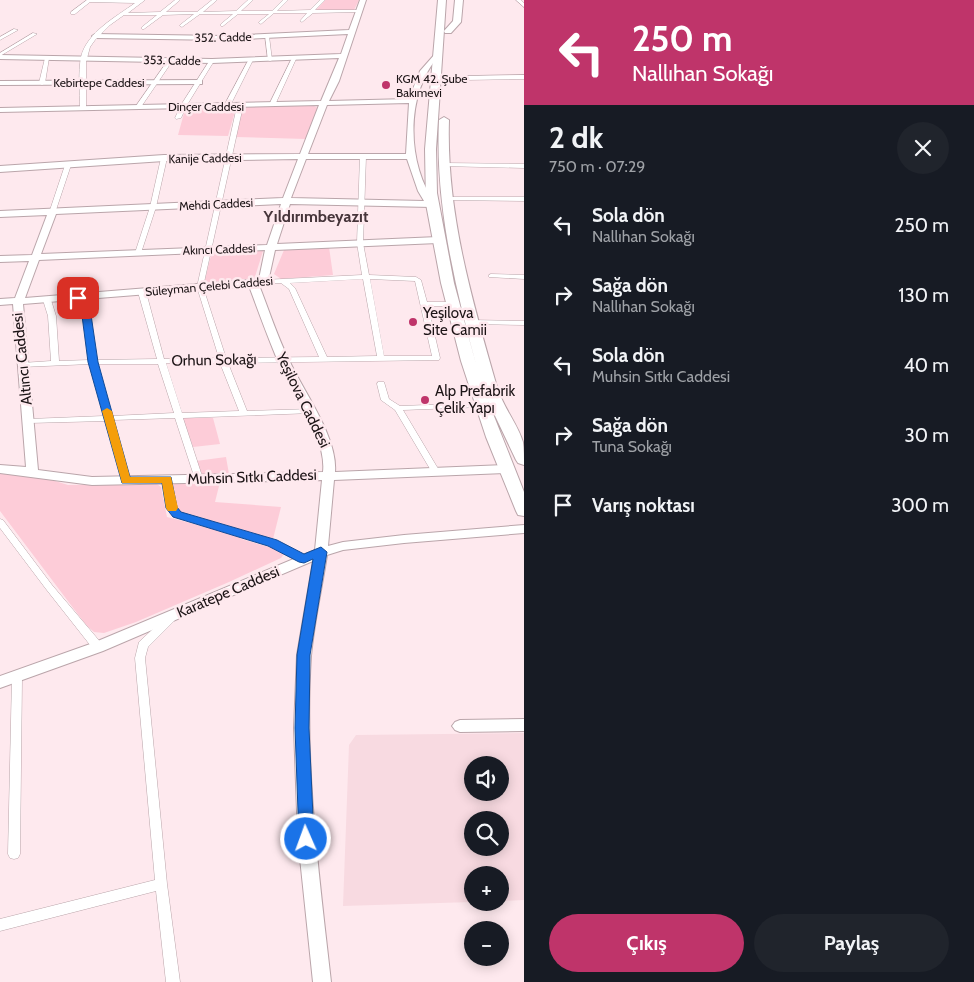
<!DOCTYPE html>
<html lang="tr">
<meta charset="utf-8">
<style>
:root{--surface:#171b24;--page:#20242c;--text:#f1f3f6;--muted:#9ea1a6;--accent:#bf346a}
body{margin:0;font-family:Cabin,sans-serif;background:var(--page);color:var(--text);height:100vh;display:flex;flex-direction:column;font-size:19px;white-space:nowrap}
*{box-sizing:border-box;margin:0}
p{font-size:16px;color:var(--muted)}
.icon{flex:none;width:28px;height:28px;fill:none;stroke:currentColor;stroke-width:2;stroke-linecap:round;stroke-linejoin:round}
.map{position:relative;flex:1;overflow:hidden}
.panel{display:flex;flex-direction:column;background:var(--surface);width:450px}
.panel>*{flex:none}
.hud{background:#bf346a;color:#fff;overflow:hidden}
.tools{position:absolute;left:464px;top:756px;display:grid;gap:10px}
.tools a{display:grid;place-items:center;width:45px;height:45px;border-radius:50%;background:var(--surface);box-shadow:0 2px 12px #0003;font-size:25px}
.pin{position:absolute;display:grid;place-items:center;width:42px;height:42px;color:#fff;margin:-21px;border-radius:10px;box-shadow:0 2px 8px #0006}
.me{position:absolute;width:55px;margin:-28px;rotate:358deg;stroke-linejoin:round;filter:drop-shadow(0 0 4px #0008)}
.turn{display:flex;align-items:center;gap:18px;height:105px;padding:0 25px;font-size:22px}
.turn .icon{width:65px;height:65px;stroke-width:2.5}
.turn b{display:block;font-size:35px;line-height:42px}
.round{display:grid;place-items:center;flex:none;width:52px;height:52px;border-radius:26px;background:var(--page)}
.headline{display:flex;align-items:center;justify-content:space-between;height:85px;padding:0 25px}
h1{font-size:30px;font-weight:700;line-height:38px}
.button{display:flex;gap:10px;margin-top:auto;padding:10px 25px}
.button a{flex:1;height:58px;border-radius:30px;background:var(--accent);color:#fff;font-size:20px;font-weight:700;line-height:58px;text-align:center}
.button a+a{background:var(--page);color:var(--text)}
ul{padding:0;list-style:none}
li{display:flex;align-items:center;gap:15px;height:70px;padding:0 25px}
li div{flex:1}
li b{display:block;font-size:19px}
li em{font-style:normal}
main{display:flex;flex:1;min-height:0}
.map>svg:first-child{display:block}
</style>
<main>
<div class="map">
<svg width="524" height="982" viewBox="0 0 524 982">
<rect width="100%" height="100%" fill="#fee9ee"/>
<path fill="#f8dae1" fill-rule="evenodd" d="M524 733V900L500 901V875H472V902L343 906 349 745 356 735ZM472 765H500V792H472ZM472 820H500V848H472Z"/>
<path fill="#fdccd8" d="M325 0H359L354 10 315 11Z
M312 105 318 108 306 139 236 137 243 107Z
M186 106 236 108 228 136 178 135Z
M329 247 333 275 281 279 274 274 284 250Z
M259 250 263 251 254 280 204 284 212 251Z
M183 418H213L220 444 193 447Z
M226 457 229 474H202L196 461Z
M0 473 39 476 68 485 157 484 161 487 167 517 237 535 241 539 283 551 284 554 281 558 229 582 136 622 104 633 94 632 86 625 0 511Z
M220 482 215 502 281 507 273 539 179 513 173 484Z"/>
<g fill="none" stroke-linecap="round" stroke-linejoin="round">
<defs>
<path id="street" d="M87 0H145L128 13 160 12 175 0H180L166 12H197L212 0H217L203 12 236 11 248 0H253L241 11H272L283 0H288L277 11 310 10 320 0H325L315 10H359L361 11 359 12 313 13 302 22 300 21 307 13H274L261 24 259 23V22L269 14H238L223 26H221V24L233 14H200L182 27 180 26V25L194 14 163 15 144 29H142V27L157 15H124L110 25 95 40 90 47 86 62V108L83 110 80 108C80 92 78 73 81 57 87 32 116 17 135 3L90 2 75 14H71V12Z
M516 0H521L524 3V7Z
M14 29 18 30 0 40V37Z
M33 33 37 34 0 56V53Z
M265 35 269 36 272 60 270 61 268 60Z
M47 57 49 58 45 83 42 85 39 83 45 58Z
M292 58 296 59 275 105 270 106 269 105Z
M169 59 173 60 141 107H137L136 106Z
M249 59 253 60 230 106 225 107 224 106Z
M210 60 214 61 187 105 181 118 176 119 175 118 181 105Z
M524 75V79L464 80 461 78 464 76Z
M240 104 243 106 203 287 226 358 319 357 289 289 281 283 263 284 260 282 263 280 362 275 357 243 360 156 363 154 366 156 363 243 369 275 416 277 421 280 427 302H453L457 304 453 306H428L440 358 439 360 228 363 247 411 312 409 316 411 312 413 183 418 203 479 202 481H196L195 479 175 418 113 420 130 481 126 484 123 483 105 421 29 423 25 421 29 419 104 416 90 364 22 367 18 365 22 363 51 361 48 316 43 300 47 298 51 300 56 316 59 361 89 360 82 308 74 297 78 295 80 296 90 308 96 360 157 359 138 292 142 290 146 292 164 359 219 358 197 287 237 106ZM363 279 377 356 327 357 295 288 290 283ZM370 279 415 281 432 356H384ZM166 363H220L239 411 182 413ZM97 364H158L174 413 112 416Z
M164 156 167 158 156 207 141 253 140 254H136L135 253 150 207 161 158Z
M68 163 71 165 55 213 50 214 49 213 65 165Z
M444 163 524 164V168L442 166 441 165Z
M446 197H524V201L444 200 443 199Z
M491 274 524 275V279L489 277V275Z
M469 320 524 321V325L472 324 468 322Z
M378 382H384L389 399 400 406 481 403 485 405 481 407 403 410 440 472 439 474H433L395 410 381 400 377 384Z
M167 477 171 480 175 507 180 512 276 541 307 557 309 559 307 561H301L270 545 174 516 167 508 163 480Z
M0 519 3 520 52 585 102 644 103 647 102 650 98 651 94 650 46 589 0 528Z
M171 614 174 615 176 618 174 621 148 647 145 658 167 884 180 982H166L156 891 0 931V919L155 880 135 658 139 642 168 615Z
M17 673 21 674 22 677 20 854 18 858 14 859 10 858 8 854 12 677 13 674Z"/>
<path id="secondary" d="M360 0H366L339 81 329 101 409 99 420 71 435 54H439V56C405 92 406 166 436 204L432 207 290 204 277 244 438 237 443 240 438 243 275 250 268 282 259 285C269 310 277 336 289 360 303 391 338 437 335 472L505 465 511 469 505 473 334 480 328 546 343 542 404 535 524 525V533L404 543 343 550 327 555C322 588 314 623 311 656 304 765 319 874 331 982H313L298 839 294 728 297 655 313 561 103 651 0 688V676L93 643 315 550 322 480 92 485 0 473V465L26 467 13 304 0 305V299L15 298 29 261 0 262V256L32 255 47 215 0 217V211L283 198 298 159 164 161 0 172V166L164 155 300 154 319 105 0 112V108L321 101 339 58 212 63 0 59V55L212 59 341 54 348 34 223 40 95 38 92 36 95 34 223 36 349 30ZM409 103 406 154H308L327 105ZM306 159H407L418 191 424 201 291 198ZM281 204 267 245 41 254 56 214ZM265 250 259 279 25 298 39 260ZM249 286C258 310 267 335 277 359 291 391 327 436 323 472L92 477 38 470 23 304Z
M202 80V84H199L0 85V81Z
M524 719V731L460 732 455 730 452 726 455 722 460 720Z"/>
<path id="highway" d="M438 0H446L436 149 437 193 454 283 477 368C455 286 435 205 439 120L444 117 449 120C446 212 472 300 497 387 503 407 517 423 523 442 524 449 524 458 524 465L518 463 516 460 488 401 524 492V516L518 515 516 511 486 437 461 361 441 283 426 204 425 149Z
M455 0H463L461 22 451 33H445L444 31 453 21Z"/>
</defs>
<use href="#street" stroke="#baa5aa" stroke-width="1"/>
<use href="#secondary" stroke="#baa5aa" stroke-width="2"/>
<use href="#highway" stroke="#baa5aa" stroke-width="2"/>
<use href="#street" fill="#fff" fill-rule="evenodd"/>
<use href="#secondary" fill="#fff" fill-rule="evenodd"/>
<use href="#highway" fill="#fff" fill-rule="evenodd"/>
</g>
<path fill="#1a73e8" stroke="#114b97" d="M78 295 81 296 90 308 98 362 130 477H171L177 507 181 512 277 540 304 554 321 547 327 552 310 655 309 728 314 839 312 844 306 846 301 844 299 839 295 728 297 655 313 559 304 563 299 562 268 546 173 517 166 508 162 483H122L88 362 81 308 73 298Z"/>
<path fill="#f59e0b" d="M107 408 112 411 130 477H171L178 508 176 511H168L166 508 162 483H122L102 411Z"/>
<g fill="#bf346a" stroke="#fee9ee" stroke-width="2">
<circle cx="386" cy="85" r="5"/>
<circle cx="413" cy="322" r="5"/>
<circle cx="425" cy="400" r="5"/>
</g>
<g text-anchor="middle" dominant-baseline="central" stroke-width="5" stroke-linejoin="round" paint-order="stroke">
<g font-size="12" fill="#1c1416" stroke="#fee9ee">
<text transform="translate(223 37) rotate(-1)">352. Cadde</text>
<text transform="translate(172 60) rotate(1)">353. Cadde</text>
<text x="99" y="82">Kebirtepe Caddesi</text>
<text x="206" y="106">Dinçer Caddesi</text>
<text transform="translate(205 158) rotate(-1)">Kanije Caddesi</text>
<text transform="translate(216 204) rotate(-3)">Mehdi Caddesi</text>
<text transform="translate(219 249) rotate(-2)">Akıncı Caddesi</text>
<text transform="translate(209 286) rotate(-5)">Süleyman Çelebi Caddesi</text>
</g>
<g font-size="12" fill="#1c1416" stroke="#fee9ee" text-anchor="start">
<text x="396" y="78">KGM 42. Şube<tspan x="396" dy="14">Bakımevi</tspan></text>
</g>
<g font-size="15" fill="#1c1416" stroke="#fee9ee" text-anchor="start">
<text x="423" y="313">Yeşilova<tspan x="423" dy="17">Site Camii</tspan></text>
<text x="435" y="391">Alp Prefabrik<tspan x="435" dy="17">Çelik Yapı</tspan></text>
</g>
<g font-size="15" fill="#1c1416" stroke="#fee9ee">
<text transform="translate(22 359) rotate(-96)">Altıncı Caddesi</text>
<text transform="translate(214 360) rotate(-1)">Orhun Sokağı</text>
<text transform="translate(303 400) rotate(64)">Yeşilova Caddesi</text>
<text transform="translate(252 477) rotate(-2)">Muhsin Sıtkı Caddesi</text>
<text transform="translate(228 592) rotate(-23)">Karatepe Caddesi</text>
</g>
<g font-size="16" font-weight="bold" fill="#46353a" stroke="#fee9ee">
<text x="316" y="216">Yıldırımbeyazıt</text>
</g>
</g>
</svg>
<div class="tools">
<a><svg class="icon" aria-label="sound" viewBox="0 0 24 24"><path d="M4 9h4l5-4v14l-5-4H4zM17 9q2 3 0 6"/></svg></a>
<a><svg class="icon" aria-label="search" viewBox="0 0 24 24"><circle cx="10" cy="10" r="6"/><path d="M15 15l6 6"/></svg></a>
<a>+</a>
<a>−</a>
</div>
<div class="pin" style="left:78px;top:298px;background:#d93025"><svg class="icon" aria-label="arrive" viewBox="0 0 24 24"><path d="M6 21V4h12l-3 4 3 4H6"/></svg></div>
<svg class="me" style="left:306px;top:839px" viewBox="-20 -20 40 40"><circle r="17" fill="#1a73e8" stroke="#fff" stroke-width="3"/><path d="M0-11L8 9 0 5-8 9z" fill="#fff"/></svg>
</div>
<section class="panel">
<div class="hud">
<div class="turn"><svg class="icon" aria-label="left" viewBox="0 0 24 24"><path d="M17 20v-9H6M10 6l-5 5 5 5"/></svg><div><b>250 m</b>Nallıhan Sokağı</div></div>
</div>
<div class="headline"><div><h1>2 dk</h1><p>750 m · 07:29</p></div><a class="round"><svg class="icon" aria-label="close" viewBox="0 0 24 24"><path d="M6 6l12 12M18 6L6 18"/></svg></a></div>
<ul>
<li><svg class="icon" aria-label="left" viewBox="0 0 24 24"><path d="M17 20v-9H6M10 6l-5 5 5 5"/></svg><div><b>Sola dön</b><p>Nallıhan Sokağı</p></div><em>250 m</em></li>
<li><svg class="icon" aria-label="right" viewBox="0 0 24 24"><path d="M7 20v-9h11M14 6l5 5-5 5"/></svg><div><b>Sağa dön</b><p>Nallıhan Sokağı</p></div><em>130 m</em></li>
<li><svg class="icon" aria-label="left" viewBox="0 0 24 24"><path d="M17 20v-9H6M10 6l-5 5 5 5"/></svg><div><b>Sola dön</b><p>Muhsin Sıtkı Caddesi</p></div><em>40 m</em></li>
<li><svg class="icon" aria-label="right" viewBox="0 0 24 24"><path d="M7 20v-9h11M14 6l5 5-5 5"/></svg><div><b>Sağa dön</b><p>Tuna Sokağı</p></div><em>30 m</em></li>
<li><svg class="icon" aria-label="arrive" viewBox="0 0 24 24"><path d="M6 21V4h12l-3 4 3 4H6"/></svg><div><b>Varış noktası</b></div><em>300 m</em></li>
</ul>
<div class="button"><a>Çıkış</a><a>Paylaş</a></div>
</section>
</main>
